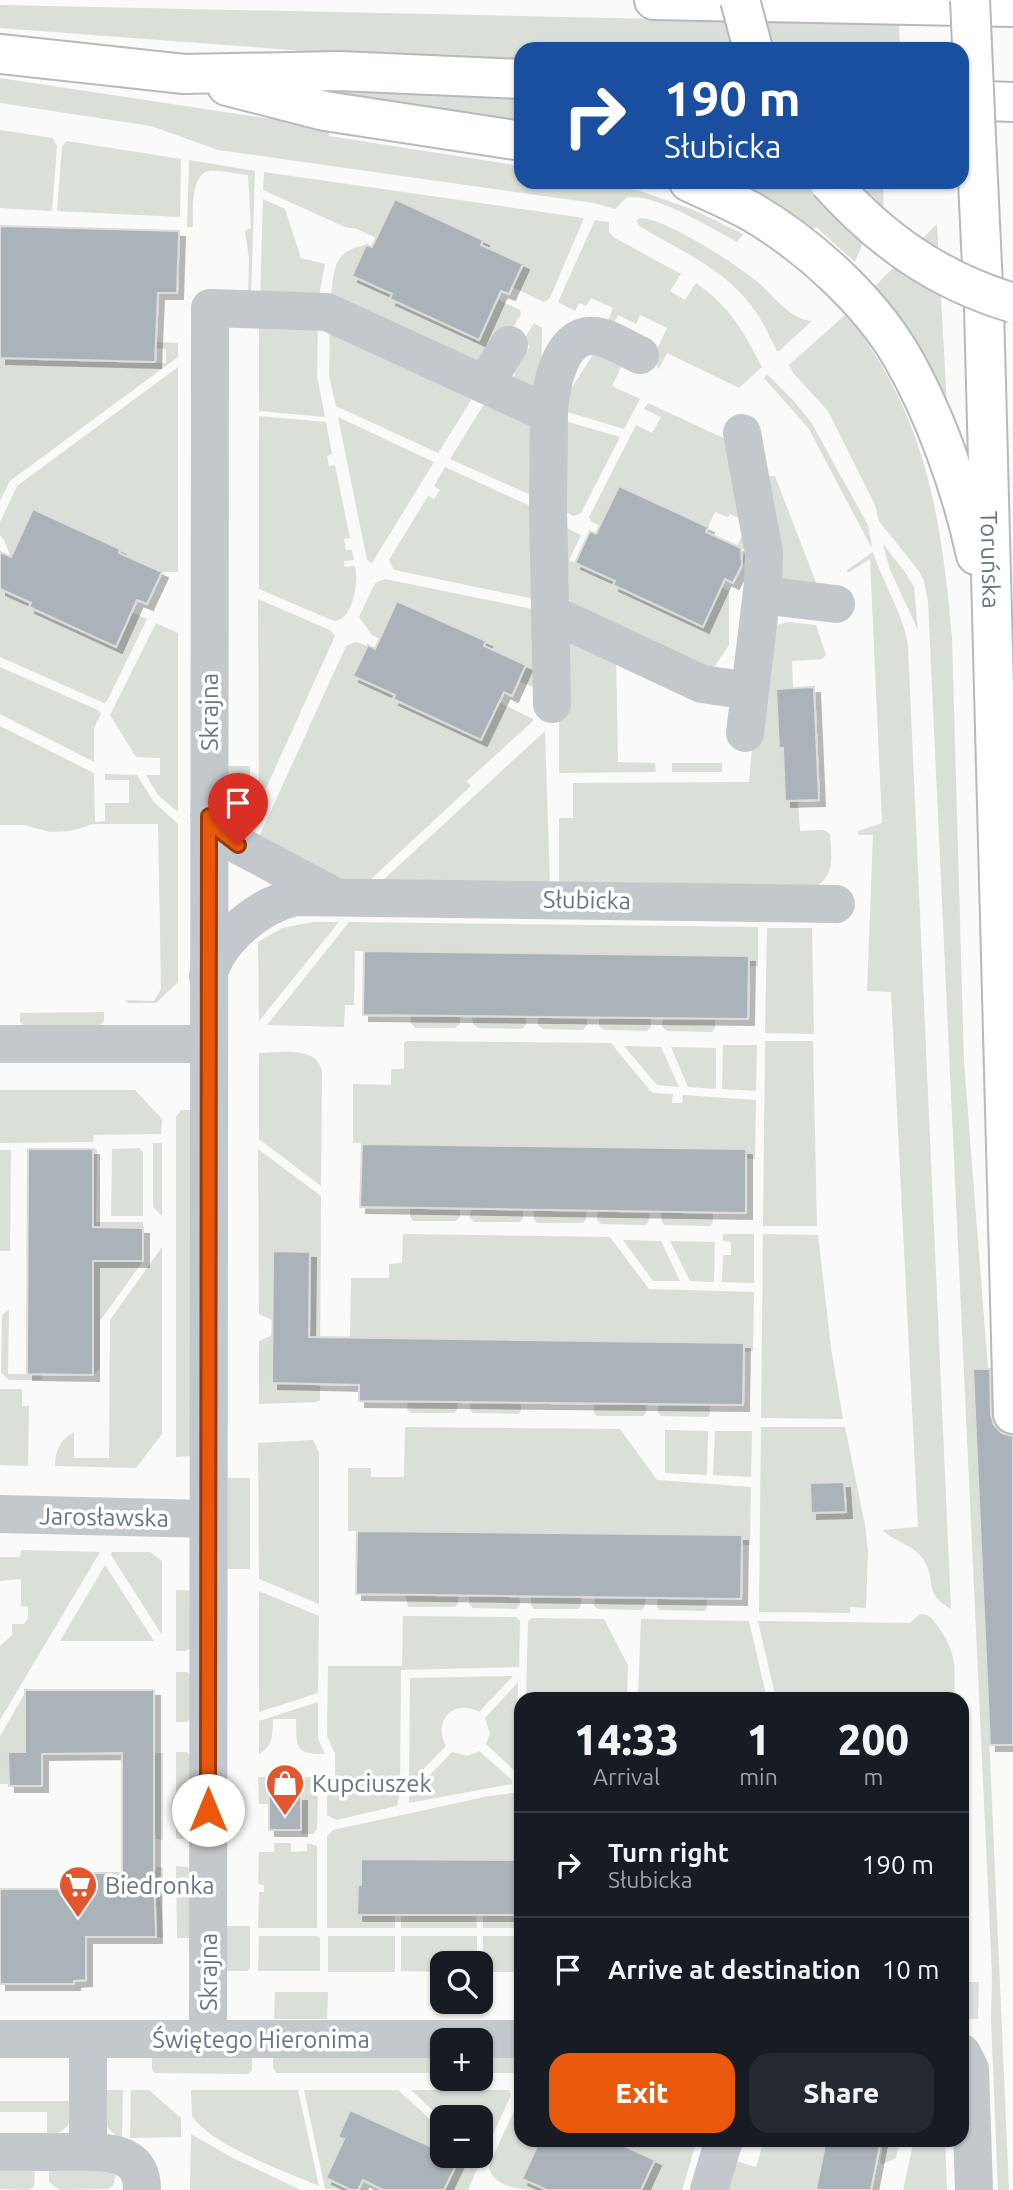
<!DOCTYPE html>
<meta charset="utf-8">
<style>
:root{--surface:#171b24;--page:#242831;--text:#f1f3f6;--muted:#9ea1a6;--line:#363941;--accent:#ea580c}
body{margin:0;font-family:Ubuntu,sans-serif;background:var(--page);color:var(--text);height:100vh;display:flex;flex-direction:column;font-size:26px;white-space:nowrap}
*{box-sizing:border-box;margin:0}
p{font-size:23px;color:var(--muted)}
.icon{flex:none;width:38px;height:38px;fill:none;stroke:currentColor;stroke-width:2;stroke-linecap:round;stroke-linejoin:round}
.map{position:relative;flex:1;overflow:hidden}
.side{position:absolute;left:514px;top:1692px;width:455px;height:455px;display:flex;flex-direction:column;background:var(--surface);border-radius:21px;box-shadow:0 2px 5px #0004}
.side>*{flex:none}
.top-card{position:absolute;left:514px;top:42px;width:455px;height:147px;border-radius:21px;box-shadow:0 2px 5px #0004;background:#1a4fa0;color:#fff;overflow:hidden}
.controls{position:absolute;left:430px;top:1951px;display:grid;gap:14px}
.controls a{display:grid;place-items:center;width:63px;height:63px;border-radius:14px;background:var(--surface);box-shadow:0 2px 5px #0004;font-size:35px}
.pin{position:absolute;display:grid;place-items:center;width:60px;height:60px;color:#fff;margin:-72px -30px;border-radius:50% 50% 50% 0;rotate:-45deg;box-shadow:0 0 7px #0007}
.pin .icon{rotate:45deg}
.me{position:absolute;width:77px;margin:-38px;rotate:0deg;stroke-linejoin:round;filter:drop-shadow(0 0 5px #0008)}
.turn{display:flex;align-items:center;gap:24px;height:147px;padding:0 35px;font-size:32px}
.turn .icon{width:91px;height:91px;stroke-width:2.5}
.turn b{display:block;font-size:49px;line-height:60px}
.eta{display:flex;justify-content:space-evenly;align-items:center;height:119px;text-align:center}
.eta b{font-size:42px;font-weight:800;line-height:49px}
.button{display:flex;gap:14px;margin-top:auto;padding:14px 35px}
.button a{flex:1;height:80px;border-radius:21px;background:var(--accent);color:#fff;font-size:28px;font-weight:800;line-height:80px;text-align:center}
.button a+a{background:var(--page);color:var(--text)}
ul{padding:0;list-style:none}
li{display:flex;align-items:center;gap:21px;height:105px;padding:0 35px;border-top:2px solid var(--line)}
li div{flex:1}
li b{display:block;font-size:26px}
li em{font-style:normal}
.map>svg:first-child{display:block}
</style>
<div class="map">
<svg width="1013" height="2190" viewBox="0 0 1013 2190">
<defs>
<filter id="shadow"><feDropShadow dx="6" dy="6" stdDeviation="0" flood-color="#0004"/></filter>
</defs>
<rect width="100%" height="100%" fill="#fafaf8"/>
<path fill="#dadfd7" d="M0 5 899 24 900 49H522L521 61 304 51 0 28Z
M0 78 330 128 329 136 521 166 522 182H609L646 193 694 210 743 234 737 242C715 230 649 190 626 198L615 209 594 203 218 150 151 126 0 103Z
M315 85 521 94V124L314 92Z
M0 130 53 138 57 146 52 211 0 208Z
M67 141 181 159 180 217 57 211 62 146Z
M189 160 255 171 251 299H248L249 258 245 231 251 228 248 175C236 174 221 170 209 171 190 174 193 213 193 227H187Z
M264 172 584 218 550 298 544 302 512 287 522 264 481 245 483 239 395 199 378 239 357 229 345 227 263 190Z
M727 182H883L884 217 864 240 855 262 816 227 811 232Z
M263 199 285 209 301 258 325 264 318 301 260 300Z
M640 218C666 218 739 266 760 284 776 298 789 319 812 321L779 351H777C769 336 763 321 753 308 725 269 679 250 639 226L637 220Z
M595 220 609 222V232L615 238 681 274 670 291 685 300 696 283C731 308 742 329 762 367L739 388 667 353 659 369 653 358 667 328 640 315 636 324 618 315 612 328 606 325 613 308 591 298 586 306 579 303 575 311 558 302Z
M937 224 947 406 889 306 874 287Z
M366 245 352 276 392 294 390 299 479 339 497 299 520 310 521 314 510 333 482 365 330 303C335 272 330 251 366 245Z
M846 314C926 415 941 514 952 638L964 1062 988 1369 973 1370 1009 2190H998L991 2018 992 1974 928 601 924 581 919 571 879 521 875 505 828 411 794 374 789 365Z
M330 322 477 391 438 453 336 406 329 376Z
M534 323 542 328 541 395 514 377 516 369 530 346 523 341Z
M259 324 318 326 317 376 325 417 259 411Z
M156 342 178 343V357L10 481 0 501V358L166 363V349L155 348Z
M594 353 624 361 612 386 640 399 624 429 558 409Z
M178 367V572H162L119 553 120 549 33 509 11 557 4 540 0 535V522L17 486Z
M767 374 793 400 811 422 868 525 872 546 871 547 809 429 764 378Z
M489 396 541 429 533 496 450 459Z
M648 403 734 443 756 556 738 567 745 553 748 551 737 547 748 522 730 514 728 517 715 512 708 527 619 486 601 526 592 522 589 517 636 425 652 433 661 417 644 409Z
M259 416 326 422 332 454 327 456 329 466 335 465 350 538 344 539 346 550H352L354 560 344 561 345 567 355 566C359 581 353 621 334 621L259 589Z
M338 417 434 462 372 563 367 560Z
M558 419 620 437 581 513 574 516 559 509Z
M445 467 528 505 537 514 540 592 530 598 394 570 389 560 428 496 434 499 440 490 434 486Z
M759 476H775L817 585 777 578Z
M559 524 581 535 569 560 615 581 613 585 703 627 720 587 729 591V645L708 676 571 602 565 593Z
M883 544 905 572 914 587 918 630 890 570Z
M873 552C883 583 904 615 908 646L951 1609C922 1593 937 1579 923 1559 914 1545 894 1542 883 1530L918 1527 891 992 867 991 873 835H858V831L882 823 870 559 848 573 847 570Z
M385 579 532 609 539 689 518 681 525 665 484 646 486 641 397 601 380 639 372 635 359 617 375 583Z
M0 589 31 603 29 608 115 647 131 612 147 619 107 701 104 703 0 657Z
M258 599 330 630 335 636 259 804Z
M787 622 816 625 826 655 822 659 792 661 793 688 776 689 778 737H783L798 800 800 831 824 830 830 834C831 852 836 873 818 885L559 883V818H573V783L749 782 756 704 777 625Z
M156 623 178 633V812L158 795 146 775H160V758L136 757 110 715Z
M564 641 616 653 618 762 655 763 656 772 559 773V651Z
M356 642 367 646 354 676 395 695 393 699 481 740 498 702 533 719V721L467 781 471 786 370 880 340 879 259 837 346 646Z
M0 667 98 710 101 714 94 728V762L0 714Z
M0 726 94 773 95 822 105 821V803H129V780H105V774L137 775 153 801 178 824V982L156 1003H127L126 1000 154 1001 161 989 158 824H93L71 831 50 832 24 825H0Z
M545 731 550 883 382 881Z
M672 763H722V772H672Z
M224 766H250L249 831C230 809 228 794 224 766Z
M313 922H339L259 1021 258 942 282 928Z
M349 922 758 927V966H749L748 956 355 951 354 1005H345L344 1027 267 1025Z
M767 928H812L814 1034 765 1033Z
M104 1012V1021L98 1027 27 1028 20 1022V1013Z
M411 1015 460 1016V1024L455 1028H415L411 1023Z
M472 1016 526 1017V1025L522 1029 478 1028 473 1024Z
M538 1017H587V1025L583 1030 543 1029 538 1025Z
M599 1018H651V1027L647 1031 604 1030 599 1026Z
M663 1018 715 1019V1028L712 1032 667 1031 662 1027Z
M407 1041 611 1043 652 1093 673 1094 672 1103H682L683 1095 756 1100 755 1159H746V1149L353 1143V1084L391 1085V1069H404V1043Z
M765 1041H813L817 1226H763Z
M723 1045H757L756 1091 722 1089Z
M624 1046 661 1047 679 1087 657 1085Z
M671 1047 716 1048V1089L688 1087Z
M259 1053C280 1053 316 1045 322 1071L321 1186 259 1139Z
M0 1090H135L162 1119 161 1134 94 1135 93 1142 0 1143Z
M181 1110H191V1456L176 1457V1117Z
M153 1143H162V1216L153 1207Z
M139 1148 143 1152V1216H111L112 1149Z
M93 1149H97L96 1222H143V1228L93 1227Z
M258 1149 321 1196 320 1400 316 1402 259 1404V1341L272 1335 273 1252 272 1320 259 1314Z
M0 1150H11L10 1251H0Z
M410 1208 460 1209V1217L456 1221H413L410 1216Z
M471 1209 523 1210V1218L520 1222H474L470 1218Z
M534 1210H586V1220L583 1223H537L534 1219Z
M598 1211H650L649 1221 646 1225 601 1224 597 1220Z
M661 1211 713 1212V1222L710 1226 664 1225 662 1221Z
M403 1234 610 1237 649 1289 754 1292 753 1351 744 1352V1343L350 1338 351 1278H389V1264L402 1263Z
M723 1234H754V1283L722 1282 723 1255H731V1242L723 1241Z
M763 1234 818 1235 831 1348 843 1419 761 1418Z
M623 1240 661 1241 680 1281H653Z
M670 1241 715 1242 714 1282 690 1281Z
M93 1245 143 1261 100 1321V1369L93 1375Z
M162 1247V1434L136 1468 55 1466C55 1451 60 1440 74 1432V1458H109L110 1320Z
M9 1309 8 1374H41L42 1380H9L1 1373 2 1315Z
M0 1389H22V1406H29L28 1466 0 1465Z
M408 1401 458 1402 457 1410 454 1413H411L407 1409Z
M470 1402H521V1411L518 1414 473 1413 470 1410Z
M594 1403 646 1404V1413L643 1416H597L594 1412Z
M658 1404 710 1405V1413L708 1417 661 1416 658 1413Z
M405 1427 620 1429 657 1480 751 1487 750 1545H742L741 1535 348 1531V1468H371V1477H404Z
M761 1427H845L865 1525 868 1552 866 1608 850 1607V1613L759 1612Z
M665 1430 708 1431 707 1475 665 1473Z
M715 1431H752L751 1477 713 1475Z
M313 1440 319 1453V1604L259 1579 258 1443Z
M224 1478H250V1569H224Z
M21 1550 100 1552 0 1720V1646L12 1635V1624H24L28 1618V1607L21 1606V1579L0 1581V1557H20Z
M112 1552H150L162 1561V1635L111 1555Z
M105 1565 154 1641H60Z
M176 1590 192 1591V1646L186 1651H176Z
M259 1591 319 1616 318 1693 259 1712Z
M406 1595H458V1604L455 1607H408Z
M469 1595 519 1596 520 1605 516 1609 473 1608 469 1604Z
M531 1596 581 1597V1606L578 1609H534L531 1605Z
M595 1597H645V1606L642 1610 598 1609 594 1606Z
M658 1598H707V1608L705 1611 660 1610 657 1607Z
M920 1614C929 1614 932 1618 937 1625 958 1654 954 1666 955 1699H776L758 1621 910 1623Z
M403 1616 516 1617 520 1621 519 1667 401 1670 400 1793 397 1806 336 1820 327 1815V1795L335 1780V1754L327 1736 328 1666H402Z
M532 1618 604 1619 628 1665 627 1699H526L528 1621Z
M641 1619 749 1621 767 1699H638Z
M176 1672H187L191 1676V1718L187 1722H176Z
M513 1676 479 1712C454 1698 432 1721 446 1746L409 1784 410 1678Z
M518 1682 516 1772 486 1744 490 1734 485 1718Z
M25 1693V1752L9 1753V1784H0V1736Z
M318 1702V1739L325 1754C293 1754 297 1747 296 1719H273C272 1734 274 1746 259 1754V1721Z
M479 1751 511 1779 512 1784 409 1803V1797L452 1752 468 1756Z
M176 1752H187L191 1757V1835L187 1839H176Z
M154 1753H163V1840L156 1839V1833H154Z
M258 1777H325L318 1793 317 1829 313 1834H301V1796H269V1804H259Z
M521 1792V1860L361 1859V1885L358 1886 357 1915H395V1928H327V1836L333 1830 489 1796Z
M274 1843H291V1852L307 1851V1843L317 1846V1928H258L259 1892H264V1885L258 1884 259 1852H274Z
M176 1866 187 1867 191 1870V1938H177Z
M157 1867H163V1938L156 1937 155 1873Z
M401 1915H476L477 1928H401Z
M483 1915H521V1928H483Z
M224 1926H250V1968L247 1971H223Z
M259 1936H318L320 1939V1971H258Z
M328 1936H395V1972H328Z
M401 1936H477V1963L443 1964V1972L401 1971Z
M483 1936H521V1972H483Z
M962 1982H979L978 2019H963Z
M275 1992H328L327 2019H274Z
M252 2057V2070L248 2074 154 2073 152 2069V2058Z
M273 2057H443V2073H276L273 2067Z
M481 2057H521V2073H481Z
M101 2090H123L122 2138C100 2130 104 2110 101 2090Z
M131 2090H149L181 2118V2137L130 2138Z
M191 2090H298L319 2186C285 2171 212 2146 192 2116Z
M304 2090H398L443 2131V2152L350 2110 338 2136 344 2139 326 2178 351 2190 325 2189Z
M411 2090H509L511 2095 484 2154H481V2118H443V2120Z
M521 2096 522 2140H540L522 2179 547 2190C527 2190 496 2190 489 2169L491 2161Z
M0 2101H73C71 2123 71 2130 47 2136V2112H0Z
M191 2134 231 2157 301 2190H190Z
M611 2140H697L682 2190H641L655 2160Z
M764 2140H826L816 2190H725V2158L756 2167Z
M884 2140H900L896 2158 883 2164 880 2163Z
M914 2140H945L947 2190H903Z
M452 2156H469L479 2165 468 2190H444L459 2160Z
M0 2166H35L34 2187 28 2190 0 2189Z
M101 2166 116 2175 113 2186 108 2189 61 2190 55 2187 49 2182V2169Z"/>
<path fill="#aab3b9" stroke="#dcdcda" stroke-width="2" filter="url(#shadow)" d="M395 199 483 240 481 245 523 264 509 294 501 291 479 340 390 299 392 294 352 276 366 245 372 247Z
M0 226 179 231 177 293H158L155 362 0 358Z
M619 486 708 527 706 532 741 548 742 565 733 583 725 579 703 627 613 585 615 581 575 563 590 531 596 534Z
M33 509 120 549 119 553 162 572 147 604 137 600 116 647 29 607 31 603 0 589V552L11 557Z
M397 601 486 641 484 646 526 665 512 696 504 692 481 740 393 699 395 695 353 676 368 645 375 649Z
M814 687 819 800 785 801 783 748H779L776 689Z
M364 951 749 956 748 1019 363 1015Z
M362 1144 746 1149V1213L360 1207Z
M28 1149H93V1227L143 1228V1261H93V1375L27 1374Z
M273 1251 310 1252 309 1337 744 1343 743 1405 359 1401V1385L272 1383Z
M973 1369H990L991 1415 994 1425 1002 1433 1013 1436V1745H990Z
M844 1482 846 1512 811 1513 810 1483Z
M357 1531 742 1535 741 1599 356 1594Z
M25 1690H154V1873L156 1937H86V1980L74 1981V1984H0V1889H87V1873H122V1753L42 1754V1786H9L8 1752H25Z
M301 1795V1830H269V1796Z
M361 1859 522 1860V1915H357L358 1885H361Z
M350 2110 443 2152V2156H452L459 2159 444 2190H383L363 2180 358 2190H351L326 2178 344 2139 338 2137Z
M540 2140H611L655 2160 641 2190H547L522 2179Z
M826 2140H881L871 2190H816Z"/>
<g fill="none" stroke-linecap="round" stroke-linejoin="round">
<defs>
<path id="secondary" d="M654 0 1013 7"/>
<g id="primary">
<path d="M0 54 184 74 339 71 522 79"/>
<path d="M227 86 325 111 522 141"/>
<path d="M962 100 1013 102"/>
<path id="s1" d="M977 159 984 308 1013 1414"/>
<path d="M689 182C711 192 732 201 752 212 808 245 868 299 901 355 935 413 962 490 976 555"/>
</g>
</defs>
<use href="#secondary" stroke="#b3babf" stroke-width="42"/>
<use href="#primary" stroke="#b5babe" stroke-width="42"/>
<path stroke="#c3c8cc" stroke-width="38" d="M485 384 509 345
M549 414C550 390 559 333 594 336 609 337 626 349 640 355
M762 595 836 604
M550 613 702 684 750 691 763 583 764 553 742 433
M745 733 750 691
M209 816 220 831 238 845 332 895
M208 976C218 939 259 905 296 897L836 904
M0 1044H208
M0 1514 208 1519
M0 2039H522
M88 2039V2152C116 2152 142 2156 142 2190
M208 2039 210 308 327 312 549 414 548 510 552 704
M962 2053 970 2069 974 2190
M0 2152H88
M709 2190 724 2140"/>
<use href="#secondary" stroke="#fff" stroke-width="38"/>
<use href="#primary" stroke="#fff" stroke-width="38"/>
<defs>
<path id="primary-bridge" d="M740 0 753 49
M970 0 977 159
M829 182C881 240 937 280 1013 303"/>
</defs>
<use href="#primary-bridge" stroke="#b5babe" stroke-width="42" stroke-linecap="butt"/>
<use href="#primary-bridge" stroke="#fff" stroke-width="38"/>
</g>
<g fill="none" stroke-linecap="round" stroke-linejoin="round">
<defs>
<path id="route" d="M208 1810 209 816 220 831 238 845"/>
</defs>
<use href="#route" stroke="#983908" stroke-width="18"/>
<use href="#route" stroke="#ea580c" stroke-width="12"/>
</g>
<defs>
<symbol id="shop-pin" viewBox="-11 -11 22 30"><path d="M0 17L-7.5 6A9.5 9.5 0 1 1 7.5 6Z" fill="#e4572e" stroke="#fff"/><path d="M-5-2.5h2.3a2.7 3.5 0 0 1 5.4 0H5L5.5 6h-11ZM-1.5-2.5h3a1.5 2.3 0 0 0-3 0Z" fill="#fff"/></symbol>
<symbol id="supermarket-pin" viewBox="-11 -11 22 30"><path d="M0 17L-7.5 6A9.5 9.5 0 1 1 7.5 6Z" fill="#e4572e" stroke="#fff"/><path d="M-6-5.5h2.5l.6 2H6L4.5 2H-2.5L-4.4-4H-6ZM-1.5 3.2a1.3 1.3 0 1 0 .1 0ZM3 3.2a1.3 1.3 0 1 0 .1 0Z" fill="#fff"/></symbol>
</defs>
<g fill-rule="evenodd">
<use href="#shop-pin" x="263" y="1761" width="44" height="60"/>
<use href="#supermarket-pin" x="56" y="1863" width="44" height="60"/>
</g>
<g text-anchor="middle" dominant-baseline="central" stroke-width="7" stroke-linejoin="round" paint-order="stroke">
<g font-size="24" fill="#657683" stroke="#fff">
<text stroke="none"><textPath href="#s1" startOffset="401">Toruńska</textPath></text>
<text transform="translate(209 712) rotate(-90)">Skrajna</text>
<text transform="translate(587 900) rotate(1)">Słubicka</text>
<text transform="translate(104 1517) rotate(1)">Jarosławska</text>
<text transform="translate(208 1972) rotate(-90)">Skrajna</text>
<text x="261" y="2039">Świętego Hieronima</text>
</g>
<g font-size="24" fill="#657683" stroke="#fff" text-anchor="start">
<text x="312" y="1783">Kupciuszek</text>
<text x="105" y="1885">Biedronka</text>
</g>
</g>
</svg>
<div class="controls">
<a><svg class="icon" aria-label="search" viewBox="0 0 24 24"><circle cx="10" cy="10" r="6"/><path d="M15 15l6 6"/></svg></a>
<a>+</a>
<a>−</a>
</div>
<div class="pin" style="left:238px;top:845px;background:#d93025"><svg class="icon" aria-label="arrive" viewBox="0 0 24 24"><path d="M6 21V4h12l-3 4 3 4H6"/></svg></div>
<svg class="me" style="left:208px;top:1810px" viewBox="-20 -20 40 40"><circle r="19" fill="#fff"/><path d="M0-13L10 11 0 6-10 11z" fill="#ea580c"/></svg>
<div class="top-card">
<div class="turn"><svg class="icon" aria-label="right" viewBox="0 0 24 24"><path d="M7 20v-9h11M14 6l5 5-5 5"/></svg><div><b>190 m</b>Słubicka</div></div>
</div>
<section class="side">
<div class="eta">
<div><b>14:33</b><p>Arrival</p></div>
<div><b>1</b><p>min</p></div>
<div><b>200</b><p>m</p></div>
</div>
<ul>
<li><svg class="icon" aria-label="right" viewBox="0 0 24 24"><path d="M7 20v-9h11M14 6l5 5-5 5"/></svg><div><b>Turn right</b><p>Słubicka</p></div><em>190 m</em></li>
<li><svg class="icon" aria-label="arrive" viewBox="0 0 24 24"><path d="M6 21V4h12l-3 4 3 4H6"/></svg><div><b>Arrive at destination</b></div><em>10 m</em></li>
</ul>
<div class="button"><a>Exit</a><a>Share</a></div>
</section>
</div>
